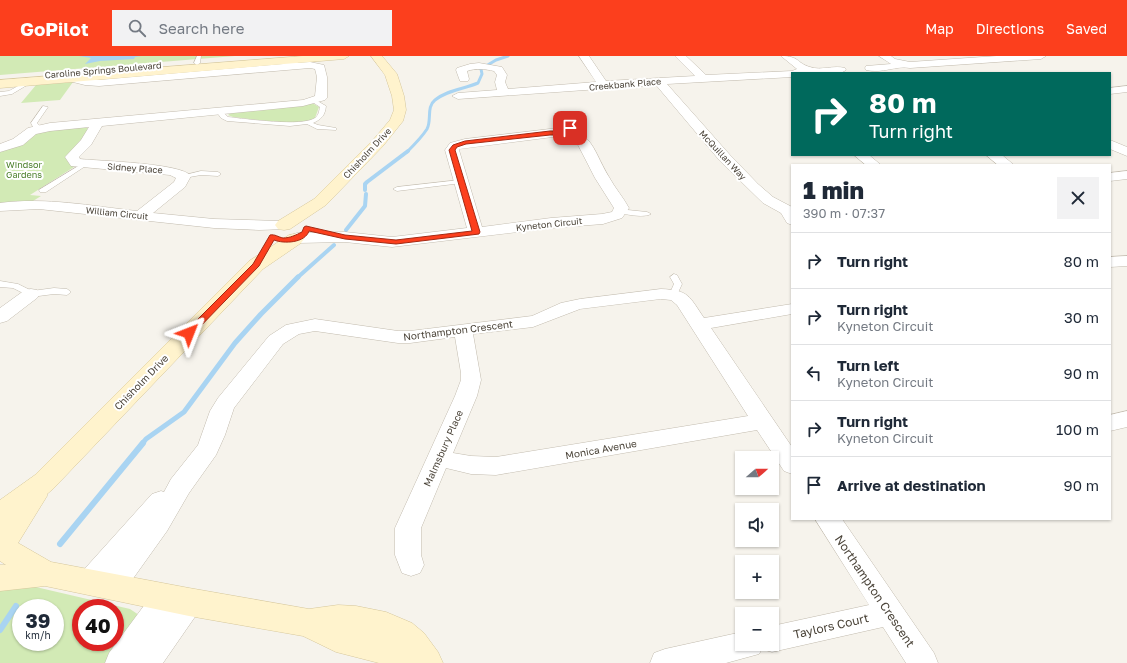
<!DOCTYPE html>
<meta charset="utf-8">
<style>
:root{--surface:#fff;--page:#f2f2f3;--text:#1f2937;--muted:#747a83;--line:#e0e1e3;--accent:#fc3f1d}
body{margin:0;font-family:"Golos Text",sans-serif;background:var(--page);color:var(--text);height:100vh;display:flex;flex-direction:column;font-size:15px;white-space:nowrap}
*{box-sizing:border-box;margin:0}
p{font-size:13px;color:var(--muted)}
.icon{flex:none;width:22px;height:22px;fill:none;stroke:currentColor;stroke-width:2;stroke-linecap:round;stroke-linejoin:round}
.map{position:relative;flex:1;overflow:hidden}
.sheet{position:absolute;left:791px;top:108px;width:320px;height:356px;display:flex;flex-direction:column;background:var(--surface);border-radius:0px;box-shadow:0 1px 3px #0004}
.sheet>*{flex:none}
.top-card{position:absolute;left:791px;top:16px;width:320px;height:84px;border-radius:0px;box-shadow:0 1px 3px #0004;background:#00695c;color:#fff;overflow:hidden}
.needle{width:26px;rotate:70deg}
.fabs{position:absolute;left:735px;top:395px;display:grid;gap:8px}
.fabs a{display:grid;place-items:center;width:44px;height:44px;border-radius:0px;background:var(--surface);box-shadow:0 1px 3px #0004;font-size:20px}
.speed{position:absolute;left:12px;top:543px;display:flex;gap:8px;font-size:20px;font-weight:700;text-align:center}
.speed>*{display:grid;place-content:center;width:52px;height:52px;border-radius:50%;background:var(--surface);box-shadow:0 1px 3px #0004;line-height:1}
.speed small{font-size:10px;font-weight:400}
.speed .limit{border:6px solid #d22;background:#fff;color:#111}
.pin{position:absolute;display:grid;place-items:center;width:34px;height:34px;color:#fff;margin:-17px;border-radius:8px;box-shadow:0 2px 6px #0006}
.me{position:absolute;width:44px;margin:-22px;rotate:45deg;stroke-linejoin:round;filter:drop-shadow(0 0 3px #0008)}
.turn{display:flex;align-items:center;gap:14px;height:84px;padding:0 12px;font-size:18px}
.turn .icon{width:52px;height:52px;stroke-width:2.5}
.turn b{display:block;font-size:28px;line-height:34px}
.round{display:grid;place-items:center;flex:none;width:42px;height:42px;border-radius:0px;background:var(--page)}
.summary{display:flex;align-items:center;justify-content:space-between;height:68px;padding:0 12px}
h1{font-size:24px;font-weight:800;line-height:30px}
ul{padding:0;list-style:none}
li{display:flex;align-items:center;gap:12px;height:56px;padding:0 12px;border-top:1px solid var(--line)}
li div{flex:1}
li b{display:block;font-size:15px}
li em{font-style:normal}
header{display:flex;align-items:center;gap:24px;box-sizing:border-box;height:56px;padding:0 20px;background:var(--accent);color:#fff}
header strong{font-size:19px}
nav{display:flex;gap:22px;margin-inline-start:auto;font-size:14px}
.search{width:280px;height:36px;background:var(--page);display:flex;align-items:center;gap:10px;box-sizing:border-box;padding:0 14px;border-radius:0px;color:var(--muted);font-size:15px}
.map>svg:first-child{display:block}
</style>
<header>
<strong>GoPilot</strong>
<div class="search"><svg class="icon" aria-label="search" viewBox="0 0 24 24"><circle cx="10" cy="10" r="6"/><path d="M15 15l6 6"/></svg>Search here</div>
<nav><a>Map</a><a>Directions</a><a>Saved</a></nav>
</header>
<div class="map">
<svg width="1127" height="607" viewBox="0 0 1127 607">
<rect width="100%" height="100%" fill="#f6f3ec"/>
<path fill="#d2eab5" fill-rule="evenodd" d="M0 0H235L0 19Z
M73 26 60 44 21 47 36 29Z
M306 48H314L319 51 315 62C297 71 253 63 233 61L228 59 232 56Z
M86 71 88 73 74 111 30 139 41 140 33 145 0 149V95L25 87 38 76Z
M0 524 23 528 130 553 139 559 114 607H0ZM21 552H55V586H21ZM81 552H115V586H81Z"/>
<path fill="#a9d4f2" d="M79 0H141L135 1 134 3 100 5 85 8 91 2Z"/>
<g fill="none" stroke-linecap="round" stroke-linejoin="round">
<path stroke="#a9d4f2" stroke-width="3" d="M407 96C414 89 422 81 427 73 432 64 426 51 435 44 447 34 464 33 478 27L482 18 481 13 496 4 508 0"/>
<path stroke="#a9d4f2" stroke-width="4" d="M365 134V128L367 126 408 95
M346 174 365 150 366 138
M297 222 334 189"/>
<path stroke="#a9d4f2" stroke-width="5" d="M142 388 146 383 184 356 235 287 261 258 298 221"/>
<path stroke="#a9d4f2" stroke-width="6" d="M60 488 143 387
M0 574 16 550"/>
<defs>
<path id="lane" d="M197 0H201L200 7 197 9 194 7Z
M27 25 32 26 12 38 0 40V36L9 35Z
M314 43 326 50C325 59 322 63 313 67L318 69 336 72V74L317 73 307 68 290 70 227 65 221 62 216 55 221 54 228 61C246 63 302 71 315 62 319 59 319 55 320 51L311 45Z
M43 50 48 51 37 67 43 73 40 75 33 71 31 67Z
M569 64 571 65 574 71 567 78H563L562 77 568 71 566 66Z
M85 106 88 108 87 109 46 136H40L39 134Z
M201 115 218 116 221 118 218 120 201 119 184 122 181 120Z
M460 124 462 125V127L397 135 393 133 397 131Z
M618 153 647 156 651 158C645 162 623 159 617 155Z
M674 218 677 219 682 228 677 239 673 242 669 239 674 228 670 221Z
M0 225 18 228 32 235 54 232 67 233 71 236 67 239 54 238 31 241 13 232 0 231Z"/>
<path id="street" d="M579 0H589L606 25 695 20 675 0H686L706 19 792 15 797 13 781 0C800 0 796 7 810 11 821 15 833 9 845 12L846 14 841 17H792V21L667 28 730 99 758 128 773 141 792 151V169L787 167 781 157 763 147 720 105 656 29 458 43 452 40 458 37 497 34 495 26 497 19 494 15C485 13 476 12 467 15L469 23 468 25H460L456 14 457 12 470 8 479 7 502 11 507 19 505 26 508 33 596 26Z
M879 0H891L895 3 910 6 997 0H1046L1041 3 910 12C897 9 882 18 866 14L865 12 866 10 891 8Z
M295 1 300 4 297 7 310 6 324 9 327 21V42L325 44 303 50 102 70 91 89 79 101 80 103C99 105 182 107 191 120L185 131 153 157 214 163 281 165 287 167 289 170 287 173 259 174 214 172 39 153 0 155V147C46 141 91 150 137 155L174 126 176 122 170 119 71 110 65 101 81 84 89 71 50 75 36 78 23 89 0 96V88L13 83 28 72 50 67 303 44 315 40 317 21 315 13 310 12 99 30 85 29 65 24 64 22 65 20C72 18 90 23 99 24L283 8Z
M1127 30V36L1110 38V32Z
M550 73C594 73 590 89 609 121 615 132 623 141 629 152L622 162 603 168 551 172 392 191 345 186 297 187 291 185 289 182 291 179 297 177 345 176 392 181 467 172 445 94 450 87 465 83ZM553 81H568L577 87 595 122 614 152 612 156 602 158 551 162 482 171 459 94 460 93Z
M1110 84 1127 91V100L1110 93Z
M854 99H869L881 109H866Z
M986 99H1002L1014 109H998Z
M1127 115V123L1110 125V117Z
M1127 200V210L1110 211V201Z
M31 233 37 234 40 238 37 242 7 265 0 267V252L25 234Z
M661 233C689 234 689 240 704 262L792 248V258L711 272 792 391V418L784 415 757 374 496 419 471 418 446 412 421 472V499L424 509 420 517 411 520 402 517 395 499V472L455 340 461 324V317L455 281 410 287H398L315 275 299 278 283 288 234 352 225 379 216 399 189 437 167 475 122 538 112 542 102 538 100 534 90 538 80 534 76 526 80 518 152 438 161 435 164 436 171 423 198 389 210 355 218 342 269 280 286 269 315 263 398 275H410L532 260 561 247 580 243ZM661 243 671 244 677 249 748 360 496 401 471 400 453 397 477 340 481 324 473 278 533 271 580 253Z
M1127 355V371L1110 375V359Z
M815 463H842L934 597 938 607H906L883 571 772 596 762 593 759 598 726 607H650L654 597 665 593 742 576V588H772V570L869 549Z
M167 529 177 532 179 537 189 534 199 537 203 546 199 555 163 607H105L109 597 157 532Z"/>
<path id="secondary" d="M303 0H349L344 3 0 32V24Z
M371 0H382L397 18 404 40 406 54 403 65 383 90 326 149 290 173 284 174 278 173 275 169 278 165 314 143 373 84 390 64 394 54 392 40 385 19Z
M295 178 301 179 304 183 301 187 263 213 53 433 47 438V440L18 487 51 506 189 532 309 553 338 549 356 550 386 556 412 567 424 577 438 596 443 607H379L336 596 303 580 189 560 45 530 0 535V509H6L0 505V444L35 419 249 205 289 179Z"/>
</defs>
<use href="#lane" stroke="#c2bbae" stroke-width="1"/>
<use href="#street" stroke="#c2bbae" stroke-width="1"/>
<use href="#secondary" stroke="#d6c79b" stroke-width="1"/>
<use href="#lane" fill="#fff" fill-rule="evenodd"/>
<use href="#street" fill="#fff" fill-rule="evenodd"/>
<use href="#secondary" fill="#fff3cd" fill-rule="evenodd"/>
</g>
<path fill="#fc3f1d" stroke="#a42913" d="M568 71 573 72 565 79H550L466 88 457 91 455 94 480 176 479 178 396 188 345 183 309 175C305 187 284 188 274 184L259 210 192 279H186L184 277 253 208 270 179C275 178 278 181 283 182 290 182 296 179 302 176L304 171 306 170 345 179 396 184 472 175 449 94 453 89 465 85 550 75H563Z"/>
<g text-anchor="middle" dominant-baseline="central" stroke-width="4" stroke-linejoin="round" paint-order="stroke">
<g font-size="9" fill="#4b4439" stroke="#fff">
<text transform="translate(103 14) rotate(-5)">Caroline Springs Boulevard</text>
<text transform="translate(625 28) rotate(-5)">Creekbank Place</text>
<text transform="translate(367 97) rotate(-47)">Chisholm Drive</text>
<text transform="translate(723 99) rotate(47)">McQuillan Way</text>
<text transform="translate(135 112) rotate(4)">Sidney Place</text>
<text transform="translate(117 157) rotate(6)">William Circuit</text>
<text transform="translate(549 168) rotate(-6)">Kyneton Circuit</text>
</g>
<g font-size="9" fill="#4a7f2a" stroke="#fff">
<text x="24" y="108">Windsor<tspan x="24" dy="10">Gardens</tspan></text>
</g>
<g font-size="10" fill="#4b4439" stroke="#fff">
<text transform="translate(458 274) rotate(-7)">Northampton Crescent</text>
<text transform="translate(141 326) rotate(-46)">Chisholm Drive</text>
<text transform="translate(443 392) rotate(-66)">Malmsbury Place</text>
<text transform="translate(601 393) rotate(-10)">Monica Avenue</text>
</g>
<g font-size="12" fill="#4b4439" stroke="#fff">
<text transform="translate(875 535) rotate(56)">Northampton Crescent</text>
<text transform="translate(831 570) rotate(-13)">Taylors Court</text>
</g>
</g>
</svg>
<div class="fabs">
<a><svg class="needle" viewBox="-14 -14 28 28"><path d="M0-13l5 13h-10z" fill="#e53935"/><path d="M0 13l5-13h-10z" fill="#747a83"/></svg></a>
<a><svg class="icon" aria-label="sound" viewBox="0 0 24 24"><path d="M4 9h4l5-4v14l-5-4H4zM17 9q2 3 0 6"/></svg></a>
<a>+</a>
<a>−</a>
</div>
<div class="speed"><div>39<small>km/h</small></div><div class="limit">40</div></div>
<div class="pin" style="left:570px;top:72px;background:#d93025"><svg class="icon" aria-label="arrive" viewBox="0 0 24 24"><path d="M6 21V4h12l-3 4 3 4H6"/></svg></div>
<svg class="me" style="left:189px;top:277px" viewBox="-20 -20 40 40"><path d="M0-17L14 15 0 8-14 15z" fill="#fc3f1d" stroke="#fff" stroke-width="4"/></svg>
<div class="top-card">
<div class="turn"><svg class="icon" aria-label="right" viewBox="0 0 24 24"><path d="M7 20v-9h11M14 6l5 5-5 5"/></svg><div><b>80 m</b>Turn right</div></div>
</div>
<section class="sheet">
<div class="summary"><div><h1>1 min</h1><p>390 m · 07:37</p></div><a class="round"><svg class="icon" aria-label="close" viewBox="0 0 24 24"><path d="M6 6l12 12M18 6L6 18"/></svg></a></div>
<ul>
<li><svg class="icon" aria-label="right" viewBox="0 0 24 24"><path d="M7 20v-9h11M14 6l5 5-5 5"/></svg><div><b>Turn right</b></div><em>80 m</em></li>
<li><svg class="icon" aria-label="right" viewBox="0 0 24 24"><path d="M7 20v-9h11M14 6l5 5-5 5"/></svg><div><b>Turn right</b><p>Kyneton Circuit</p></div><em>30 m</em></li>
<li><svg class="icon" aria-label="left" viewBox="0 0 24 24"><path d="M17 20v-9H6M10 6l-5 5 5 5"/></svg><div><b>Turn left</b><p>Kyneton Circuit</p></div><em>90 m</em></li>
<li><svg class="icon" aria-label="right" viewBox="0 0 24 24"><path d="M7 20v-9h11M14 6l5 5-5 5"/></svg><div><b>Turn right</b><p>Kyneton Circuit</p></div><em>100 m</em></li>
<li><svg class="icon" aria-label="arrive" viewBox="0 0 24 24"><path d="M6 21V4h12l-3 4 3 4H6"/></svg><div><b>Arrive at destination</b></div><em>90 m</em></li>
</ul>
</section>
</div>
